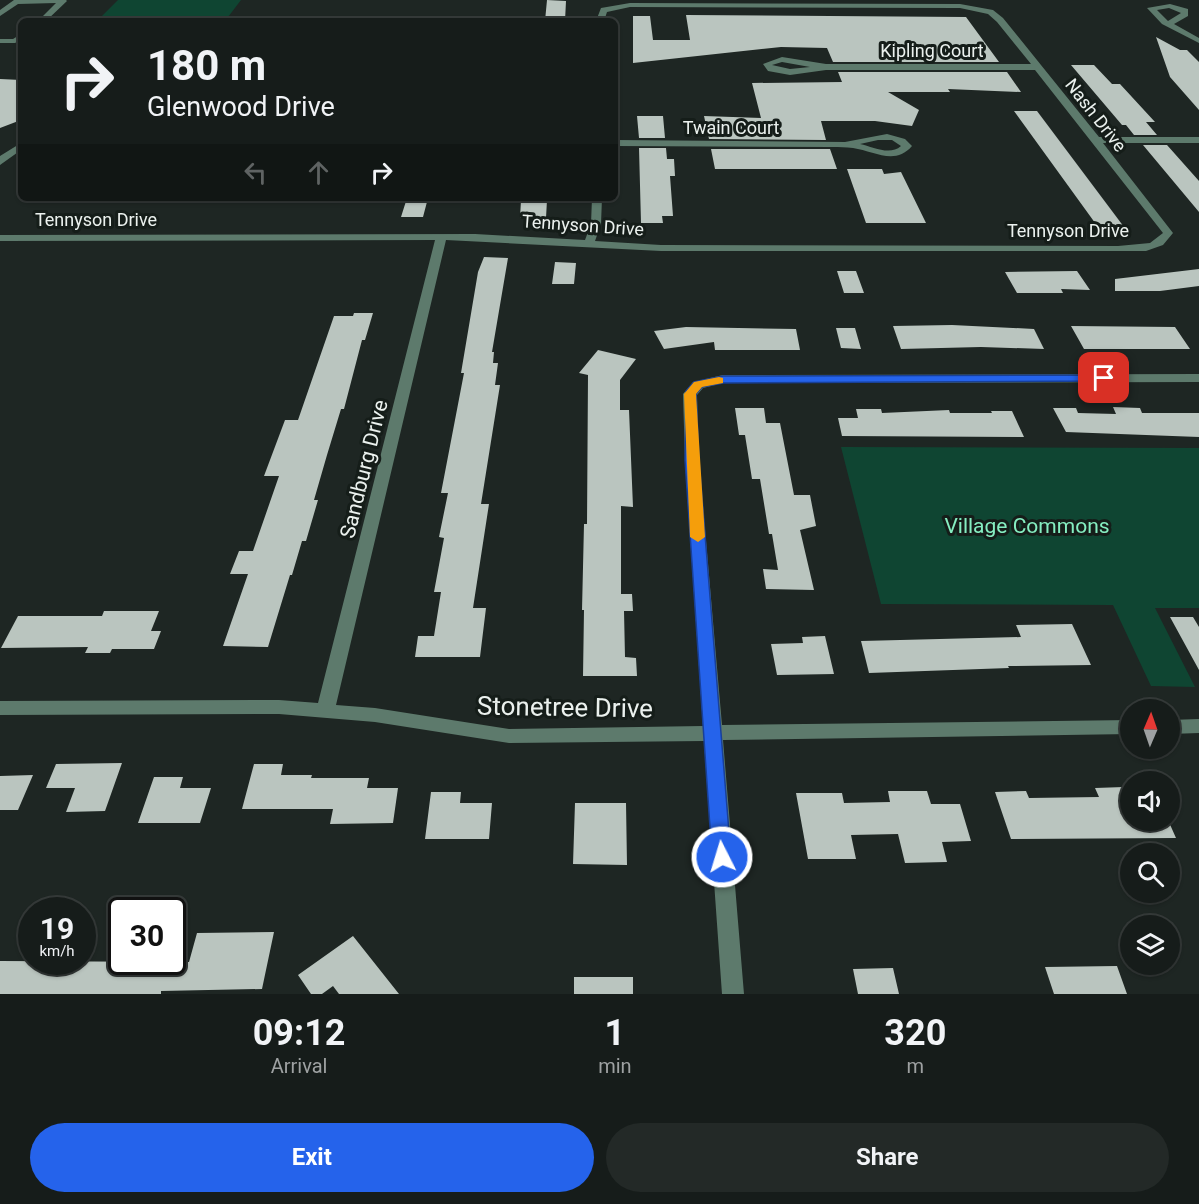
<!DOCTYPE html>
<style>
:root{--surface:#161c1a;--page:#232927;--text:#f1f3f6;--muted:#9ea1a2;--line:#353a39;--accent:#2563eb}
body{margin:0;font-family:Roboto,sans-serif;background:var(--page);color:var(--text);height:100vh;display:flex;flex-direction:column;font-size:22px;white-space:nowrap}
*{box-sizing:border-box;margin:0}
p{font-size:20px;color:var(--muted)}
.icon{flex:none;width:33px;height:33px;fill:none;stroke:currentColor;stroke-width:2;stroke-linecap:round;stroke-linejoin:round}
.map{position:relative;height:994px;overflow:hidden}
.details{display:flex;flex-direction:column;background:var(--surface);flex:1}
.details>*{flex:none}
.top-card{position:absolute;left:18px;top:18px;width:600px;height:183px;border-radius:9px;box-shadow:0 2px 4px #0004,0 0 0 2px var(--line);background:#161c1a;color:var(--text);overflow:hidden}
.needle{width:39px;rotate:2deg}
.controls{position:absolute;left:1120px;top:699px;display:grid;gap:12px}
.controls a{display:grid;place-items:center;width:60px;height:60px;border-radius:50%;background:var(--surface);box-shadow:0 2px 4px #0004,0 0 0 2px var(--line);font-size:30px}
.speed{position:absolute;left:18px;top:897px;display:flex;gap:12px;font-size:30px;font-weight:700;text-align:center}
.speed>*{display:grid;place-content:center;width:78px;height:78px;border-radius:50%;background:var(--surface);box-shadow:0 2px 4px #0004,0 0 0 2px var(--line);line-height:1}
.speed small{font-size:15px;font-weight:400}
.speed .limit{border:3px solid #111;border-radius:9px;background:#fff;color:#111}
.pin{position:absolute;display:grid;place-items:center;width:51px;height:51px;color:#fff;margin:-26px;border-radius:12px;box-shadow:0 3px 9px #0006}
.me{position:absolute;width:66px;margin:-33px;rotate:355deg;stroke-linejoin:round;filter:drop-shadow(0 0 4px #0008)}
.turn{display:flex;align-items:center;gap:21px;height:126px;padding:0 30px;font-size:27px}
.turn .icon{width:78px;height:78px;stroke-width:2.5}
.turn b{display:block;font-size:42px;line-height:51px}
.lanes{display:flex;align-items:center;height:57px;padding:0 30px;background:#0003;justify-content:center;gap:30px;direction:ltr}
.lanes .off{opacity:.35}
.eta{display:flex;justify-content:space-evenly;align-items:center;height:102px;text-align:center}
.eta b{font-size:36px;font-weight:700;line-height:42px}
.cta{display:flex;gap:12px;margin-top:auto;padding:12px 30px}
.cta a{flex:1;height:69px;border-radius:36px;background:var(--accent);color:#fff;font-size:24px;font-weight:700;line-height:69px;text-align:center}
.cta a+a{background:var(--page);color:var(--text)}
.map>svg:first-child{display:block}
</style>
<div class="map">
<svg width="1199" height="994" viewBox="0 0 1199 994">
<rect width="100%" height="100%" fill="#1e2623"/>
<path fill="#0f4532" d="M118 0H241L225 21H97Z
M841 447 1199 448V608H1155L1195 687 1151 686 1113 605 881 604Z"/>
<path fill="#bac5bf" d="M547 0 566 1 565 21H545Z
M686 15 966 17 999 62H833L827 48 781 47 633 63V16H650L653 40H690Z
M1156 37 1180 50H1187L1199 62V110L1170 77Z
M1071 65H1094L1112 84H1120L1155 122H1146L1157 135H1134L1126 125H1122Z
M838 72H1007L1021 92 948 89 950 92H888L919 110 912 126 875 121H821L826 140 709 139 704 116 761 118 752 83 842 82Z
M0 79 21 80V120L0 128Z
M1014 111H1037L1124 227H1098Z
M637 116H663L665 138H639Z
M1143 145H1167L1199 181V212Z
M639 148H666L667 159H674L675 176H670L673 216H662L663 223H641Z
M711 149H830L837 169H715Z
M847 169H882L884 174 901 172 926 223H866Z
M407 198H428L423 217H401Z
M521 200H547L546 218H520Z
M484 257 508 258 492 352H494L493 363H498L495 385H500L481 504H489L473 608H486L480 657H415L418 636H434L441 592H434L444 538 439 537 448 493H441L464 373H461L478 272Z
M555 262 576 263 574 284H552Z
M1199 269V286L1160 291H1115V279Z
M837 271H856L864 293H844Z
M1077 271 1090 290 1061 289 1063 293H1017L1005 272Z
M354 313H373L365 340H362L344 409H341L327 455 314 500H318L306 541H302L292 575H290L268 647 223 646 248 574H230L239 551H253L279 476H264L285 420H298L334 316H353Z
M952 325 1034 329 1044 349 981 347 901 349 893 326Z
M1071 326 1175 327 1190 349H1084Z
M686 327 796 329 800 350H715L714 342 664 349 654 331Z
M836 328H855L861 349 841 348Z
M598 350 636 359 620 380V410H629L633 507 621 506V594H632L633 611H624L625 657 636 658 637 676H583L584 610H582L584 524H587L588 375 579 373Z
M1113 407 1140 408 1142 413H1199V437L1066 432 1053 408H1076L1078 413 1116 414Z
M735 408H764L766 423H780L794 495H810L816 526 800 530 814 590 766 589 763 569 778 570 772 534H769L760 479H752L745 435H739Z
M856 409H881L882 413 949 410 950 413H992L991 411H1012L1024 437 842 436 838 418H858Z
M104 611H159L151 631H161L154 649H112L110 653H85L88 647 1 648 18 616H102Z
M1170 617H1193L1199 627V670Z
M1072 624 1091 665 1008 666 1009 668 869 673 861 641 1021 637 1016 625Z
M825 636 834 674 777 675 771 644 803 643 802 637Z
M122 763 105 811 66 812 75 788H46L56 764Z
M254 764H283L281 775H312L311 778H369L367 788H398L393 823 330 824 333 809H242Z
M33 775 18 810H0V776Z
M154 777H183L180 788H211L200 823H138Z
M1124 787 1128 796 1131 795V820H1168L1176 838 1011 839 995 792 1026 791 1029 798 1099 797 1095 788Z
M888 791H927L931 804H960L971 841 942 842 947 862 905 863 898 834 851 835 856 859H808L796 793H842L844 803 890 802Z
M431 792H461L460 803H492L489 839H425Z
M575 803H626L627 865 573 864Z
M274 932 262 989 161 991V994H0V961L189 962 197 933Z
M353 936 399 994H339L333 986 322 994H311L298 975Z
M1117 966 1127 994H1054L1045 967Z
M893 968 899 994H858L853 969Z
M574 977H633V994H574Z"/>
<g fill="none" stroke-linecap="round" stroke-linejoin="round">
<path fill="#5d7a6c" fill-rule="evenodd" d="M14 0H66L67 1 46 21H38L56 3 18 4 0 16V10Z
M630 3 960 4 993 10 1003 18 1099 137H1199V143H1103L1173 233 1163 245 1146 251H661L446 240 336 705 375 708 509 729 703 726 685 460 683 394 693 382 723 375 1199 374V382L723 383 703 388 697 395 699 460 722 725 1131 720V734L723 740 744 994H722L704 741 509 743 375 722 279 714 0 715V701L279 700 318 703 435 240 0 241V235L475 234 585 240 591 224 592 198H602L601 224 595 241 661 245 1118 246 1150 243 1163 233 1035 70H826L790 75 768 71 763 64 782 57 826 64H1031L997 22 988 14 960 8 630 7 607 12 604 21H596L601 8ZM782 62 810 67 790 69 772 65Z
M1170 4 1188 9V16L1174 24 1199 38V43L1162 24 1147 8ZM1169 8 1181 13 1168 21 1157 10Z
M21 34V40L15 43H0V39H13Z
M18 59H21V67L17 64Z
M887 134 905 139 912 146C895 166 874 151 853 148 846 147 839 147 833 147L615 146V140L845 142ZM878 140H892L901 146C890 156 873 147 860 144Z
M21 143V150L0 165V156Z
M1199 719V733L1170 734V720Z"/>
</g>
<path fill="#2563eb" stroke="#184099" stroke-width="1.5" d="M1104 375 1110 378 1108 381 723 383 702 387 696 394 699 460 731 857 728 863 722 865 715 863 712 857 685 460 686 391 694 382 723 376Z"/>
<path fill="#f59e0b" d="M719 377 723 378V383L702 387 696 394 705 537 698 542 690 537 684 394 694 382Z"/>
<g text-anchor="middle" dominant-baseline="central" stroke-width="6" stroke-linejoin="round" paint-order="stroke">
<g font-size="18" fill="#ebf1ee" stroke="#151d19">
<text x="932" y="50">Kipling Court</text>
<text transform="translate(1096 115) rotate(52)">Nash Drive</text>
<text x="731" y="127">Twain Court</text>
<text x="96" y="219">Tennyson Drive</text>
<text transform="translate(583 225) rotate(4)">Tennyson Drive</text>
<text x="1068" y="230">Tennyson Drive</text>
</g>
<g font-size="21" fill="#ebf1ee" stroke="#151d19">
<text transform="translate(364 469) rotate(-76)">Sandburg Drive</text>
</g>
<g font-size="21" fill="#85eec1" stroke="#151d19">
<text x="1027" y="526">Village Commons</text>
</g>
<g font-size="26" fill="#ebf1ee" stroke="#151d19">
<text transform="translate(565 707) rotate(1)">Stonetree Drive</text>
</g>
</g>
</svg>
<div class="controls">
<a><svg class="needle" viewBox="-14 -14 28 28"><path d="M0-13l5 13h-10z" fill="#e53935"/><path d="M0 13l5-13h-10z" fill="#9ea1a2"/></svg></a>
<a><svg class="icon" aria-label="sound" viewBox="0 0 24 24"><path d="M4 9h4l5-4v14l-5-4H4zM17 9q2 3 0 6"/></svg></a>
<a><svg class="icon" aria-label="search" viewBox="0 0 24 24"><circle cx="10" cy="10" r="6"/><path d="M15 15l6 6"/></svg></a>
<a><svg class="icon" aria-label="layers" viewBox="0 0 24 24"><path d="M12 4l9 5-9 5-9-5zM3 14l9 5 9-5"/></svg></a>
</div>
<div class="speed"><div>19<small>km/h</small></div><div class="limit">30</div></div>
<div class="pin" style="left:1104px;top:378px;background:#d93025"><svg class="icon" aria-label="arrive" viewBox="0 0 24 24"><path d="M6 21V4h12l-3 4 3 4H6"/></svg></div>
<svg class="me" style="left:722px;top:857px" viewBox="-20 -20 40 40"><circle r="17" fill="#2563eb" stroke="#fff" stroke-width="3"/><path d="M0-11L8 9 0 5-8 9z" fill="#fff"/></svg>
<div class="top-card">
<div class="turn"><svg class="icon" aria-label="right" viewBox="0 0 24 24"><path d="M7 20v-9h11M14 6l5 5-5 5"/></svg><div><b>180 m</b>Glenwood Drive</div></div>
<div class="lanes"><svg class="icon off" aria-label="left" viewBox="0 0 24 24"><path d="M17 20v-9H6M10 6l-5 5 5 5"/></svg><svg class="icon off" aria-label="ahead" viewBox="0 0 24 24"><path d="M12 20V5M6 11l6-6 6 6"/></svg><svg class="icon" aria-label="right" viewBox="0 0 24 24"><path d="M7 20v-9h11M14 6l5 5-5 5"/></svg></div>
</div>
</div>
<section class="details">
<div class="eta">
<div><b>09:12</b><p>Arrival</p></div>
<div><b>1</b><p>min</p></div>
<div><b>320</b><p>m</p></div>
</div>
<div class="cta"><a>Exit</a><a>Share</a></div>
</section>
